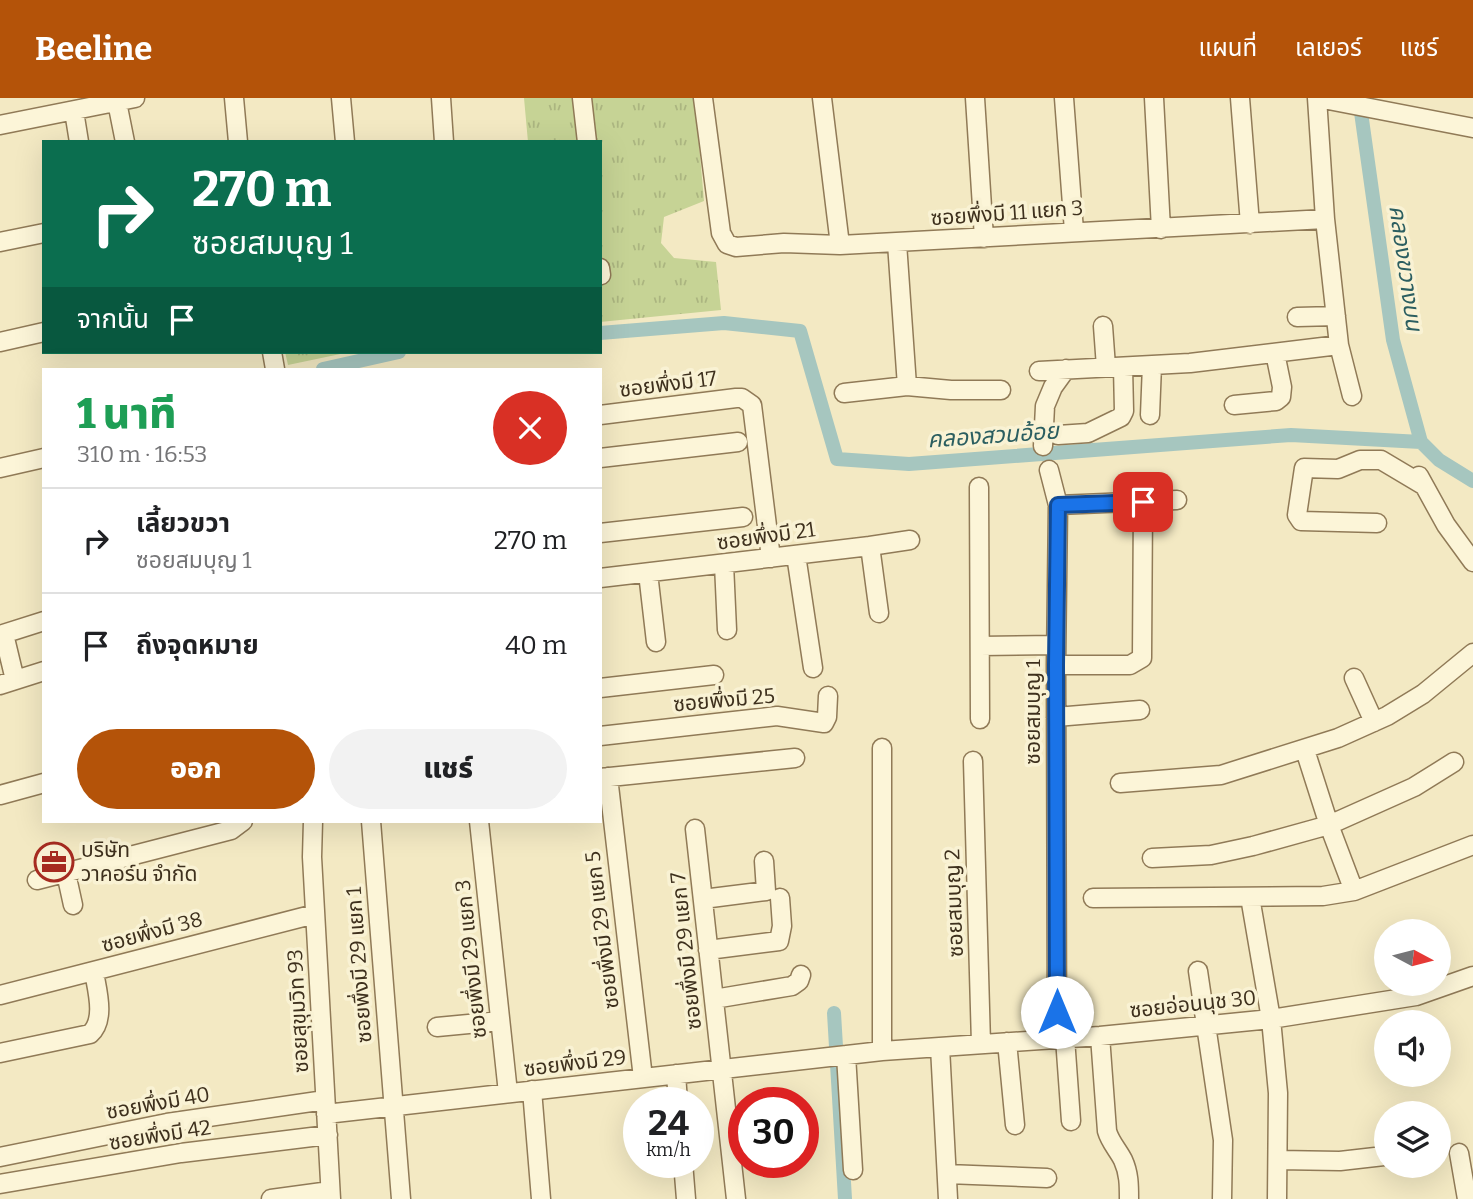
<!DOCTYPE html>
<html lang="th">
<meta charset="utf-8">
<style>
:root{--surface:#fff;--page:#f2f2f2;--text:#202124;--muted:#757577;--line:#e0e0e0;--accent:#b45309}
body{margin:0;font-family:Bitter,"Noto Sans Thai",serif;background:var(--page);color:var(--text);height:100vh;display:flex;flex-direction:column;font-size:26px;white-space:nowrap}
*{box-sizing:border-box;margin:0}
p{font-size:23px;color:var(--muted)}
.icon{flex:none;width:38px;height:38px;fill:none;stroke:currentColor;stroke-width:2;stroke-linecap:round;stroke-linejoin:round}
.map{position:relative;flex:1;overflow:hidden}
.details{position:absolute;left:42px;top:270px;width:560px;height:455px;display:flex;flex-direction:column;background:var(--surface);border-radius:0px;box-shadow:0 7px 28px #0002}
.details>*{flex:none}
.guide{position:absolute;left:42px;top:42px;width:560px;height:214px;border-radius:0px;box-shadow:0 7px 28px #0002;background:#0b6e4f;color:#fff;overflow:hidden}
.needle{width:46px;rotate:97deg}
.buttons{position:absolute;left:1374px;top:821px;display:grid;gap:14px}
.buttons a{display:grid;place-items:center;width:77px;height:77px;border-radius:50%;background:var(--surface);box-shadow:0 7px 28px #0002;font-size:35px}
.speed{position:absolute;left:623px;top:989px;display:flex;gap:14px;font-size:35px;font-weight:700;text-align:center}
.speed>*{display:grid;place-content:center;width:91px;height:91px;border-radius:50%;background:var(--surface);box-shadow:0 7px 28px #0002;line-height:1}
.speed small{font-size:18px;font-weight:400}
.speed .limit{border:10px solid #d22;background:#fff;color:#111}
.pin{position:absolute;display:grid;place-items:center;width:60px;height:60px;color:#fff;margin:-30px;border-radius:14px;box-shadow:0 4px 10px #0006}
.me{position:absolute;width:77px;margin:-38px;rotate:0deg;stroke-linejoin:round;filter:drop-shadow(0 0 5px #0008)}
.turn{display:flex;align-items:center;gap:24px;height:147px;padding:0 35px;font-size:32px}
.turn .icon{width:91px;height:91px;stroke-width:2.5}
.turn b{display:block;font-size:49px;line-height:60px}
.then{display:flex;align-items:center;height:66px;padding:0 35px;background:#0003;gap:14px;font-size:26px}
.round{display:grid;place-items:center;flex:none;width:74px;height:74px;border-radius:37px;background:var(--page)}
.overview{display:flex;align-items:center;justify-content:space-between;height:119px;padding:0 35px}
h1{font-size:42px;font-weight:800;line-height:52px;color:#1e9e55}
.primary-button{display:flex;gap:14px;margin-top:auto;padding:14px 35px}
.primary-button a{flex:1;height:80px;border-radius:42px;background:var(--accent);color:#fff;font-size:28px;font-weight:800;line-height:80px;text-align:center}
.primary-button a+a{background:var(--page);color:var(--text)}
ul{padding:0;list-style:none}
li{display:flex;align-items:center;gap:21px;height:105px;padding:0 35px;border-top:2px solid var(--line)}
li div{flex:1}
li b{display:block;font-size:26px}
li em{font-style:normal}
header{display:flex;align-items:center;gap:42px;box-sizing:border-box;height:98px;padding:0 35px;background:var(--accent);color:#fff}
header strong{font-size:33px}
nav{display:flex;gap:38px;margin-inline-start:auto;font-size:24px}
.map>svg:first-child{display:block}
</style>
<header>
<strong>Beeline</strong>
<nav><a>แผนที่</a><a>เลเยอร์</a><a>แชร์</a></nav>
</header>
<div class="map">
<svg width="1473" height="1101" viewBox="0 0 1473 1101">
<defs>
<pattern id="grass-tufts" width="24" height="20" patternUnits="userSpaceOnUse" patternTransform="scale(1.75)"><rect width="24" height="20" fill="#c6d395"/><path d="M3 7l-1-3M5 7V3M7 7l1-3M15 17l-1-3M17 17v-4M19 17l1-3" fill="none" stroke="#abb580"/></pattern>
</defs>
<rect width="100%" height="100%" fill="#f3e9c3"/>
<path fill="url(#grass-tufts)" d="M524 0H695L704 103 664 119 661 145 674 160 716 164 721 212 600 224V44H528Z
M285 254H350L288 267Z"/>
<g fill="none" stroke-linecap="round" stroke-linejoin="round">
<path stroke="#a6c6bf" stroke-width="14" d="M1359 0 1393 242 1421 344
M600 235 724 225 800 233 837 361 909 366 1291 337 1421 344 1439 362 1473 383
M323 271 399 254
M834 915 845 1101"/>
<defs>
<path id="minor" d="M234 0 238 44
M341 0 345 44
M441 0 444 44
M582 0 587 44
M703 0 721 135 727 146 736 149 784 145 840 147
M822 0 840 147 1325 121
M975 0 984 140
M1064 0 1074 133
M1154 0 1161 131
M1240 0 1250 126
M1317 0 1325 121 1339 247 1352 298
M1318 0 1473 30
M117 4 125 44
M74 13 79 44
M0 27 135 0
M0 144 44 135
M600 170 601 177
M1297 219 1336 218
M1103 228 1106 269
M0 244 44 234
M272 254 275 271
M1039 273 1190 265 1339 247
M907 288 951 292H1001
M844 295 907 288 897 145
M1234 307 1276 303 1281 299 1282 289 1275 255
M600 317 736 300H742L752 307 771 460
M1150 317 1152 267
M1058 337 1088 335 1121 319 1124 313 1123 269
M1043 348 1045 308 1053 289 1066 271
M600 360 738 344
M0 370 44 360
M1049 372 1058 407
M1419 378 1446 427 1473 464
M979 389 980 621
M1377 425 1301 423 1297 417 1304 370 1338 371 1360 362H1381L1423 387
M600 435 743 419
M870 448 910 442
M796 457 813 570
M724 466 727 532
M648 475 656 544
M600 480 870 448 879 515
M4 536 15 582
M0 537 44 523
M980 548 1056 547
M1056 567H1130L1142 560 1143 404
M1354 580 1374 624
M0 587 44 573
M600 590 714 577
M1056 619 1140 612
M600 638 777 618 824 625 827 619 828 598
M882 650V953
M1305 652 1329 727 1354 793
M973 663 981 946
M608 679 643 980
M600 680 795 660
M1120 685 1221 677 1338 640 1387 618 1423 596 1473 555
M0 697 44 685
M313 723 312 759 331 1101
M371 723 401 1101
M479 723 508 995
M695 731 736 1101
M1152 760 1211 757 1253 748 1329 727 1414 689 1454 664
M66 775 73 807
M37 782 231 732 243 723
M1250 799 1271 921 1278 995 1277 1101
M1093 800 1323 798 1354 793 1473 747
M703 801 766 793 764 763
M708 852 779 843 782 828 780 800
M1198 873 1223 1042 1222 1101
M0 897 315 816
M714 901 792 888 799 883 801 877
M437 929 500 923
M1100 938 1107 1033C1110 1044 1118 1052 1123 1062 1129 1075 1129 1087 1129 1101
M1065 940 1071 1023
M1057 941 1056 567 1058 407 1177 402
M1007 944 1015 1027
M940 949 948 1101
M0 955 90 936C106 922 97 892 94 874
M846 957 853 1072
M676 976 678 1004
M532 992 541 1101
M326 1016 882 953 1100 938 1271 921 1416 898 1473 878
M1459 1055 1467 1101
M0 1059 167 1025 325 1002
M1278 1062 1340 1063 1384 1058
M683 1064 686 1101
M947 1076 1047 1080
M0 1086 181 1055 328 1037
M271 1101 330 1093"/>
</defs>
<use href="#minor" stroke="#907a57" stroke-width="21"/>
<use href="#minor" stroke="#fcf5d8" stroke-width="18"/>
</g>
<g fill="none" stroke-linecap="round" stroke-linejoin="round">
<defs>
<path id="route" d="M1057 914 1056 567 1058 407 1143 404"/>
</defs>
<use href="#route" stroke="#114b97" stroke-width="18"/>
<use href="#route" stroke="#1a73e8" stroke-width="12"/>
</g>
<defs>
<symbol id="office-ring" viewBox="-11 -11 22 22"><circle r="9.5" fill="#f9f2d4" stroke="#a62b20" stroke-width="1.5"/><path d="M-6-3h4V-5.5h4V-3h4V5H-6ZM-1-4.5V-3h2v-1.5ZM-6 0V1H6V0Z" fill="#a62b20"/></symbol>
</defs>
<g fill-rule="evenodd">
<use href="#office-ring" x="32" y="742" width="44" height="44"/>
</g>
<g text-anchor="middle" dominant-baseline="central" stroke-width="7" stroke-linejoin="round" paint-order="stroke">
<g font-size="21" fill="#3e301d" stroke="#f9f2d4">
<text transform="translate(1007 115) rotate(-4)">ซอยพึ่งมี 11 แยก 3</text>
<text transform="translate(668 286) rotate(-7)">ซอยพึ่งมี 17</text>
<text transform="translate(766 438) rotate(-8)">ซอยพึ่งมี 21</text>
<text transform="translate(724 602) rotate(-5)">ซอยพึ่งมี 25</text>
<text transform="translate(1033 614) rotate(-90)">ซอยสมบุญ 1</text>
<text transform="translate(954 805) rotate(-92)">ซอยสมบุญ 2</text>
<text transform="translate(602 832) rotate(-97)">ซอยพึ่งมี 29 แยก 5</text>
<text transform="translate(152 834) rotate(-15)">ซอยพึ่งมี 38</text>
<text transform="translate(686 853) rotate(-96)">ซอยพึ่งมี 29 แยก 7</text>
<text transform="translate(471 861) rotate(-96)">ซอยพึ่งมี 29 แยก 3</text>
<text transform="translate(359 867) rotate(-94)">ซอยพึ่งมี 29 แยก 1</text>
<text transform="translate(1193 906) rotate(-6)">ซอยอ่อนนุช 30</text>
<text transform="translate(298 913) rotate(-93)">ซอยสุขุมวิท 93</text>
<text transform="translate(575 965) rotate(-7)">ซอยพึ่งมี 29</text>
<text transform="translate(158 1005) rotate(-10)">ซอยพึ่งมี 40</text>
<text transform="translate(160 1037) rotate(-9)">ซอยพึ่งมี 42</text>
</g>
<g font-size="21" fill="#3e301d" stroke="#f9f2d4" text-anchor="start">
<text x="81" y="752">บริษัท<tspan x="81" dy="24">วาคอร์น จำกัด</tspan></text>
</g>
<g font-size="23" font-style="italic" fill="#2b5e60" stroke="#f9f2d4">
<text transform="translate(1406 170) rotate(82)">คลองขวางบน</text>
<text transform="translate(993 337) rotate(-4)">คลองสวนอ้อย</text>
</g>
</g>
</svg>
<div class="buttons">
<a><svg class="needle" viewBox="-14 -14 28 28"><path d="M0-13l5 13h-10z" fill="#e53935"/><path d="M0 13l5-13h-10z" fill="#757577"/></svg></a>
<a><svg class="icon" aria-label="sound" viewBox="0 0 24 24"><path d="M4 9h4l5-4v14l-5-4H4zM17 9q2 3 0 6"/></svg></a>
<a><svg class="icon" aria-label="layers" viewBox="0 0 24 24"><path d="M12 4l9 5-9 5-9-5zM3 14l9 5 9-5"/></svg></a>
</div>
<div class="speed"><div>24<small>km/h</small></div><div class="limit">30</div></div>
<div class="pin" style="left:1143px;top:404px;background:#d93025"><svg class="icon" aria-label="arrive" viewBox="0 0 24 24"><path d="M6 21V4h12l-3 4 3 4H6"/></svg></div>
<svg class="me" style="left:1057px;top:914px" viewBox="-20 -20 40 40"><circle r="19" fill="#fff"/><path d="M0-13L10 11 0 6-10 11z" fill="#1a73e8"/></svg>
<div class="guide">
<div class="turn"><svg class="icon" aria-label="right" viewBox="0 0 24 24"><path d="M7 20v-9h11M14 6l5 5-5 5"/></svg><div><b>270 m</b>ซอยสมบุญ 1</div></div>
<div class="then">จากนั้น<svg class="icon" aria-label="arrive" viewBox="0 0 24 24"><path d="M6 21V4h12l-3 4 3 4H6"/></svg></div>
</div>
<section class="details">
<div class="overview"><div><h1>1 นาที</h1><p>310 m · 16:53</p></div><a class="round" style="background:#d93025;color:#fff"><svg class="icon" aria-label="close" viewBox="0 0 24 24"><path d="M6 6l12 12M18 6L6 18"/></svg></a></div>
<ul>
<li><svg class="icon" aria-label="right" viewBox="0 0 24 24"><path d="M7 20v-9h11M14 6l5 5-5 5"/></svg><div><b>เลี้ยวขวา</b><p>ซอยสมบุญ 1</p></div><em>270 m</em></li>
<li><svg class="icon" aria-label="arrive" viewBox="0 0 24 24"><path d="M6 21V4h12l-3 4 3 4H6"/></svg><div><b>ถึงจุดหมาย</b></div><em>40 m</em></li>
</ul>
<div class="primary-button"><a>ออก</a><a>แชร์</a></div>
</section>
</div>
